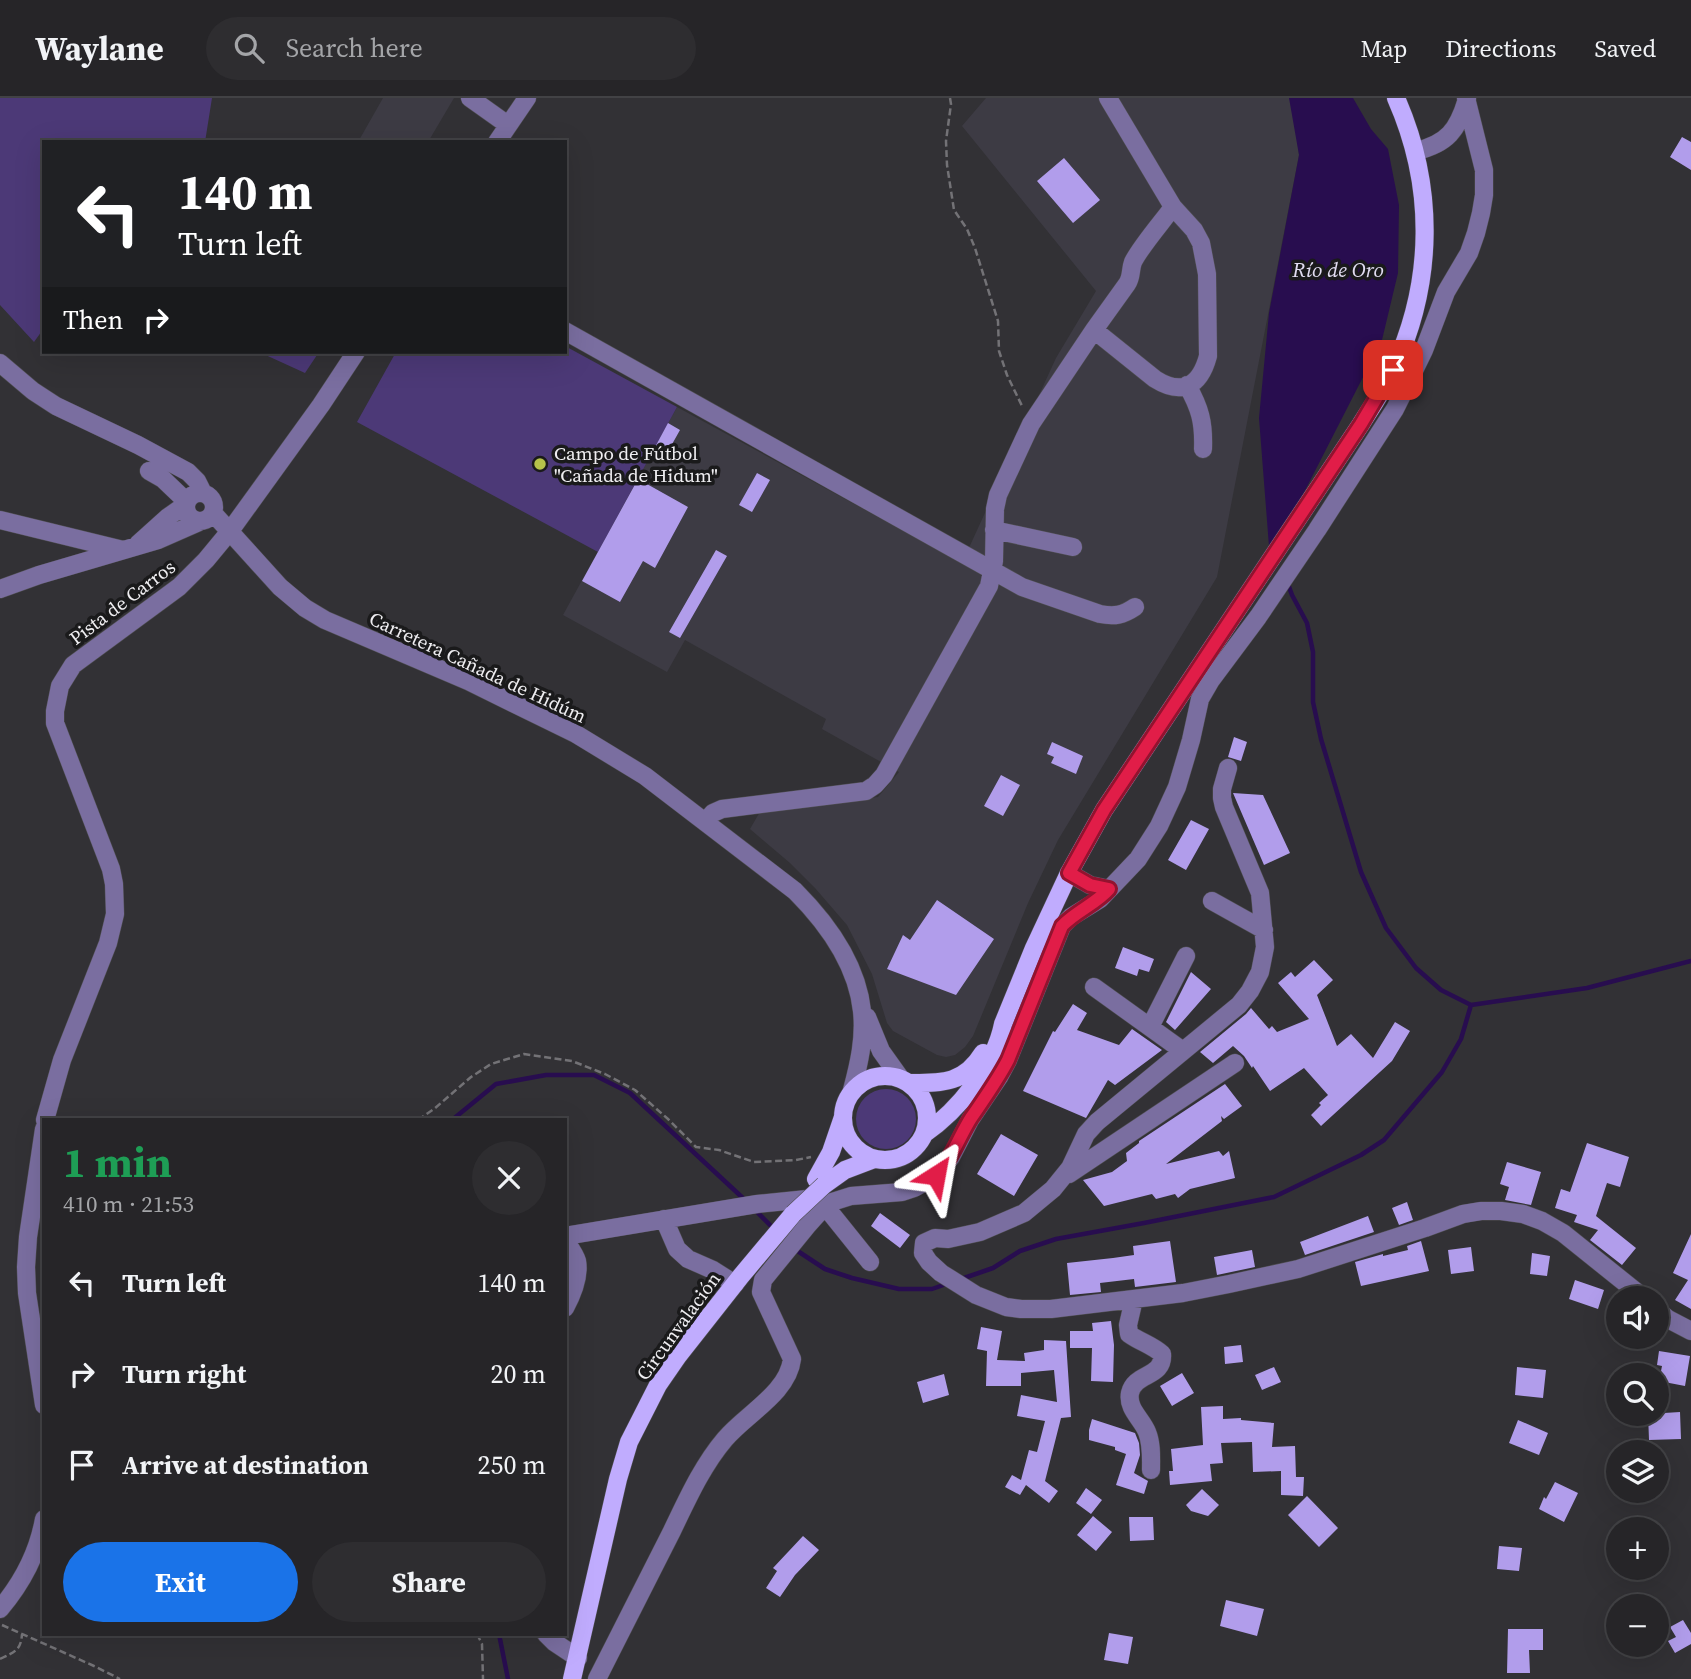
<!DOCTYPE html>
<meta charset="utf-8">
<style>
:root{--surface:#262528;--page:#2e2d30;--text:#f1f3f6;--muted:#a4a5a8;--line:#424245;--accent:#1a73e8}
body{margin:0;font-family:"Source Serif 4",serif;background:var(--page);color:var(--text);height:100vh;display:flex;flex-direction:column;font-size:26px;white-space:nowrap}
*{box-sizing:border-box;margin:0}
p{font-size:23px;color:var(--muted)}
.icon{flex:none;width:38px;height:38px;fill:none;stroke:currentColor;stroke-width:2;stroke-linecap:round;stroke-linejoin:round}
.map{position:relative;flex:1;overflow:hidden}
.drawer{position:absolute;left:42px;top:1020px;width:525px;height:518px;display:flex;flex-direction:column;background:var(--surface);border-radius:0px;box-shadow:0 7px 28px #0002,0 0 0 2px var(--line)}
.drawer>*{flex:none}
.guide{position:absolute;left:42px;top:42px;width:525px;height:214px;border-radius:0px;box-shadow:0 7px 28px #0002,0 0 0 2px var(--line);background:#202124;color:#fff;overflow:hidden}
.fabs{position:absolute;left:1606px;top:1188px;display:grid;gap:14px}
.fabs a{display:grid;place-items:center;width:63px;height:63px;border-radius:50%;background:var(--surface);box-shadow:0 7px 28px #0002,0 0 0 2px var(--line);font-size:35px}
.pin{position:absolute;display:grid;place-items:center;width:60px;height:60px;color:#fff;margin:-30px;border-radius:14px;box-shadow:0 4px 10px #0006}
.me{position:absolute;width:77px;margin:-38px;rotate:34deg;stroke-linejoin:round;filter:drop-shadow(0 0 5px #0008)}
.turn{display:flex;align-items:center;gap:24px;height:147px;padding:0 21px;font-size:32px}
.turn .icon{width:91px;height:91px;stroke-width:2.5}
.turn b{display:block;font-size:49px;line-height:60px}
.then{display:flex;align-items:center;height:66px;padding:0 21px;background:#0003;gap:14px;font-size:26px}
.round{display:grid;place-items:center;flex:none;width:74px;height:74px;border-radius:37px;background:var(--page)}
.overview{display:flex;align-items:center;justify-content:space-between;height:119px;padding:0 21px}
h1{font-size:42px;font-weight:700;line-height:52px;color:#1e9e55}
.primary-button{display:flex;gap:14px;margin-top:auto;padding:14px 21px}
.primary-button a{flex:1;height:80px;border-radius:42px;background:var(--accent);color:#fff;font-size:28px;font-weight:700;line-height:80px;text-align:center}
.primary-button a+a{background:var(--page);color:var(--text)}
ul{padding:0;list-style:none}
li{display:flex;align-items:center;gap:21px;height:91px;padding:0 21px}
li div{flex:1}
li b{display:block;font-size:26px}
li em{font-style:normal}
header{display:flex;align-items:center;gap:42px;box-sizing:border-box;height:98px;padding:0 35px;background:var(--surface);border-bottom:2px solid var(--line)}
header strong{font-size:33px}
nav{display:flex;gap:38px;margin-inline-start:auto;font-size:24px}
.search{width:490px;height:63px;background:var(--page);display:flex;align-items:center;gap:18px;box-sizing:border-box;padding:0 24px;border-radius:38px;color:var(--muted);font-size:26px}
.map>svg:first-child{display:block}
</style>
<header>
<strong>Waylane</strong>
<div class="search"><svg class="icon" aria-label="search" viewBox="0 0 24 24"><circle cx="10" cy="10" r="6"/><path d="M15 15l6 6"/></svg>Search here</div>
<nav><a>Map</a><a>Directions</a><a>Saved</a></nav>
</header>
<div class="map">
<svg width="1691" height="1581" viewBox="0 0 1691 1581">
<rect width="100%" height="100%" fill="#323135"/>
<path fill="#3d3b44" d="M383 0H454L428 44H358Z
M986 0H1292L1299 57 1217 479 1058 742 1028 805 973 938 965 949 955 957 946 959 937 957 893 933 887 925 872 876 847 827 815 790 790 765 750 731 761 712 878 699 899 674 822 631 826 621 685 542 667 574 563 517 677 309 962 465 1056 260 1096 193 962 28Z"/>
<path fill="#4c3977" d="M0 0H212L205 44H44V230L34 244 0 207Z
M565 248 677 309 598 454 357 324 396 254H565Z
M259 254H319L305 275Z
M856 1021a30 30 0 1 1 60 0a30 30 0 1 1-60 0Z"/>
<path fill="#280d4f" d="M1289 0H1353L1371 31 1388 51 1399 107 1398 175 1382 242 1270 461 1259 320 1269 215 1299 57Z"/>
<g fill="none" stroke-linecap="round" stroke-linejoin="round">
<path stroke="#280d4f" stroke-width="4.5" d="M1288 486 1292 497 1307 525 1313 554V604L1321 641 1361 774 1386 830 1416 870 1441 892 1471 907 1587 890 1691 863
M452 1022 496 986 546 977H594L630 995 745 1102
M753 1110 774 1131
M793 1150 825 1171 852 1180 899 1191H932L949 1185
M961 1181 993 1170 1020 1153 1056 1141 1144 1125 1274 1099 1361 1057 1384 1042 1442 974 1461 941 1471 907
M499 1536 508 1581"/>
</g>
<path fill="#b19deb" d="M1682 39 1691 44V72L1670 59Z
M1064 60 1100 102 1073 125 1037 83Z
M668 325 680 332 666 357 654 351Z
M757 375 770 382 752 414 739 407Z
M638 381 688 409 655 470 643 463 620 504 582 483Z
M716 452 727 458 680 540 669 534Z
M1234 639 1247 644 1241 663 1228 659Z
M1052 644 1083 658 1076 676 1051 665 1054 659 1047 656Z
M1001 677 1020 687 1003 718 984 708Z
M1233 695 1263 697 1290 755 1264 767Z
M1191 722 1209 731 1186 772 1168 762Z
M937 802 994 841 956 897 887 871 903 837 910 842Z
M1123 849 1154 861 1149 874 1139 871 1137 878 1115 870Z
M1314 862 1333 882 1317 897 1337 948 1351 936 1373 960 1395 924 1410 933 1392 963 1321 1028 1311 1017 1321 1007 1319 1005 1328 997 1304 970 1270 993 1253 968 1252 970 1244 958 1233 948 1213 965 1200 954 1246 916 1251 910 1269 931 1272 928 1277 934 1309 921 1278 885 1291 874 1295 879Z
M1191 874 1211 891 1175 932 1166 924Z
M1073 906 1087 915 1077 932 1119 947 1132 931 1162 952 1115 987 1108 982 1086 1020 1023 993 1053 933 1055 934Z
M1225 986 1242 1008 1224 1021 1221 1018 1222 1023 1166 1066 1219 1053 1223 1058 1229 1053 1235 1080 1190 1091 1178 1100 1175 1096 1156 1101 1152 1096 1104 1108 1083 1082 1112 1074 1127 1063 1126 1055 1139 1045V1043Z
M1001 1036 1038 1057 1014 1098 977 1076Z
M1587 1045 1629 1059 1620 1089 1607 1085 1596 1118 1636 1150 1622 1167 1590 1142 1598 1132 1574 1124 1577 1117 1555 1110 1561 1091 1570 1094Z
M1507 1064 1541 1074 1531 1107 1505 1102 1509 1089 1500 1086Z
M1407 1104 1413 1122 1399 1127 1392 1110Z
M880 1115 910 1137 900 1150 871 1128Z
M1368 1118 1374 1134 1305 1157 1300 1144Z
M1691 1136V1211L1675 1202 1688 1182 1673 1175Z
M1170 1143 1176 1184 1135 1189 1134 1181 1100 1185 1101 1194 1070 1197 1067 1165 1113 1160 1134 1157 1133 1148Z
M1421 1143 1429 1173 1361 1188 1355 1164 1383 1156V1158L1408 1152 1407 1148Z
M1471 1149 1474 1173 1451 1176 1448 1152Z
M1252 1152 1255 1169 1217 1177 1214 1159Z
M1532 1155 1550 1158 1547 1178 1530 1176Z
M1575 1182 1604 1192 1598 1211 1569 1201Z
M1111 1223 1114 1247 1113 1284 1091 1283 1092 1250H1070V1233H1093L1092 1225Z
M981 1229 1002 1233 997 1262 1025 1263 1024 1255 1044 1252V1242L1066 1243 1071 1319 1061 1320 1045 1383 1058 1393 1049 1405 1026 1387 1020 1397 1005 1389 1012 1377 1021 1382 1029 1352 1037 1354 1045 1323 1017 1318 1021 1297 1057 1304 1054 1272 1021 1275V1288H986L987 1253 977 1251Z
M1241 1247 1243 1264 1225 1266 1224 1249Z
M1659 1253 1690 1258 1685 1288 1659 1283 1662 1268 1657 1267Z
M1274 1269 1281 1284 1262 1292 1255 1277Z
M1517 1269 1546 1272 1543 1300 1515 1297Z
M1182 1275 1194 1295 1172 1308 1160 1288Z
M944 1276 949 1297 923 1305 917 1284Z
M1223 1308V1321L1241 1320V1322L1274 1325 1272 1349 1295 1348 1296 1379H1304L1303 1398 1281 1397V1373L1253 1374 1252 1344 1221 1345 1223 1365 1210 1366 1212 1383 1170 1387 1169 1373H1173L1171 1351 1203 1347 1201 1309Z
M1680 1314 1681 1341 1649 1342 1648 1316Z
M1092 1321 1135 1335 1139 1345 1140 1357 1134 1375 1148 1383 1144 1396 1116 1387 1126 1356 1115 1352V1349L1089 1342V1332Z
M1518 1322 1548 1335 1539 1357 1509 1345Z
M1555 1384 1578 1395 1564 1424 1539 1411 1544 1399 1546 1401Z
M1086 1390 1102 1402 1091 1416 1076 1405Z
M1202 1391 1219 1407 1208 1418 1191 1413 1186 1407Z
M1307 1398 1338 1430 1319 1449 1288 1417Z
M1093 1418 1112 1434 1096 1453 1077 1437Z
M1129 1419H1153L1154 1442 1130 1443Z
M803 1438 819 1452 795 1477 780 1499 766 1490 777 1473 773 1470Z
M1499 1448 1522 1450 1519 1473 1497 1471Z
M1226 1502 1264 1511 1257 1538 1220 1528Z
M1683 1522 1691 1535V1546L1675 1555 1668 1543 1676 1539 1670 1529Z
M1508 1531H1543V1552H1529L1530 1575H1507Z
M1109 1535 1133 1539 1128 1566 1104 1562Z"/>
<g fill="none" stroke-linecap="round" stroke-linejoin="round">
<defs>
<path id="minor" d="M470 0 508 27
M497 44 527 0
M1416 53C1447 46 1458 32 1467 1
M1094 232 1155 281C1182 298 1200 288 1208 258L1207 176 1201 145 1194 132 1173 109 1108 0
M565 233 1022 489 1100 516C1115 519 1123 517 1135 509
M0 265 33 293 56 308 138 347 188 374 197 383 203 395
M1187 287C1200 310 1204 324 1203 351
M149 373 163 381 187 404
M186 409a14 14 0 1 1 28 0a14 14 0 1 1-28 0Z
M213 415 280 489 305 510 325 522 468 583 576 636 645 678 795 793C827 825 857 866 862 913 865 940 859 966 852 992
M0 422 123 452
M994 432 1073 449
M138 446 168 419 185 407
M0 491 39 477 158 442 199 424
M1228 670 1222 691V700L1224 709 1260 795 1265 849 1260 874 1250 893 1239 907 1097 1024 1086 1036 1070 1070 1053 1091 1024 1115 980 1134 948 1141 935 1140 924 1145 923 1155 929 1164 941 1175 976 1197 1006 1209 1021 1211H1051L1183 1195 1229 1186 1298 1171 1425 1130 1463 1116 1481 1113H1501L1523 1116 1542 1123 1563 1135 1644 1200
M706 723 713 715 722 711 866 693 875 687 884 677 989 488 994 463 995 411 998 397 1031 326 1094 232 1127 186C1132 179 1130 172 1133 164 1141 148 1162 124 1173 109
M1069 775 1090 787 1109 791
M1212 803 1264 832
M1094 889 1183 953
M867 919 881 953 901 981
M1150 929 1186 858
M45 1022 62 962 108 845 115 816 114 786 111 771 55 625V613L60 588 73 567 179 489 206 462 230 433 321 307 356 254
M44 1031 28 1139 26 1169 27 1195 44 1307
M1069 1076 1235 965
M664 1121 677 1151 688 1161 713 1172 735 1186
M565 1138 757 1106 807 1101 819 1103 825 1108 870 1164
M565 1142C569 1148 575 1156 577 1163 580 1179 572 1197 565 1210
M1134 1201 1128 1227 1129 1236C1140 1244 1152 1247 1162 1256 1164 1280 1135 1274 1130 1295 1127 1311 1142 1321 1147 1334 1152 1346 1151 1360 1151 1372
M1657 1212 1668 1221 1691 1233
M0 1511C22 1485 38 1455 44 1421
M546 1536 554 1544 578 1560
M597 1581C622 1532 647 1482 672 1433 687 1402 702 1368 725 1341 746 1316 788 1295 792 1261L761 1194 763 1182 807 1128 825 1108 832 1104 851 1098 902 1094 914 1090 936 1078 951 1059 970 1022 999 979 1008 962 1062 828 1071 819 1100 801 1138 761 1159 728 1177 689 1191 642 1200 601 1211 582 1258 519 1317 432 1395 311 1407 287 1424 252 1446 194 1469 155 1476 135 1481 115 1484 97V72L1466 0"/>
<path id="major" d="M843 1020a42 42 0 1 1 84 0a42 42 0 1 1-84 0Z
M910 985C942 985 964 986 983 955
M924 1036C958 1013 995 967 1003 926L1034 850 1069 775 1104 712 1361 326C1372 308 1385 290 1394 270 1434 183 1435 88 1396 0
M816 1081 831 1054 843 1019
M824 1087 845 1072 874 1061
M572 1581 618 1381 629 1344 658 1287 678 1258 741 1178 793 1116"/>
</defs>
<use href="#minor" stroke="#504f53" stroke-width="19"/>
<use href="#major" stroke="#504f53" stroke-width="19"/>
<path stroke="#737276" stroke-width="2.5" stroke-dasharray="7 3.5" stroke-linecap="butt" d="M950 0 951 6 946 43 947 67 954 112 967 131 975 150 998 223 999 253 1007 277 1023 310
M418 1022 434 1011 471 979 491 966 524 956 572 963 605 976 635 992 668 1021 696 1049 719 1052 754 1064 796 1062 811 1059
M2 1527 94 1568 120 1581
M477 1536 482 1546 483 1581
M0 1561C14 1554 21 1553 22 1536"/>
<use href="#minor" stroke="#7a6ea0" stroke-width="18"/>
<use href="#major" stroke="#c0acfe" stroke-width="18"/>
<defs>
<path id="major-bridge" d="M793 1116 824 1087"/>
</defs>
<use href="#major-bridge" stroke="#504f53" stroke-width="19" stroke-linecap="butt"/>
<use href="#major-bridge" stroke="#c0acfe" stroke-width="18"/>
</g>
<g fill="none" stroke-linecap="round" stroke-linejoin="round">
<defs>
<path id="route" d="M936 1077C952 1061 959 1039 971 1020 984 1001 997 983 1008 962L1062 828C1076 813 1096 806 1109 791L1090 787 1069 775 1104 712 1361 326 1393 272"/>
</defs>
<use href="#route" stroke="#92132f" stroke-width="18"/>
<use href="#route" stroke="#e11d48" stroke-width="12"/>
</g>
<circle fill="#b5c24a" stroke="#1a1a1b" stroke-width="2.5" cx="540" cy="366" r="7"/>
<g text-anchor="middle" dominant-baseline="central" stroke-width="7" stroke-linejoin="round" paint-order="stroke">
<g font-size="19" fill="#efeef1" stroke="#1a1a1b" text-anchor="start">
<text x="554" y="355">Campo de Fútbol<tspan x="554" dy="22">"Cañada de Hidum"</tspan></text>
</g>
<g font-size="19" fill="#efeef1" stroke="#1a1a1b">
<text transform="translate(122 504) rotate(-37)">Pista de Carros</text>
<text transform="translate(478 569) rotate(25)">Carretera Cañada de Hidúm</text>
<text transform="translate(678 1228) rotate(-54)">Circunvalación</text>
</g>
<g font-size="21" font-style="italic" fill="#e2ddf2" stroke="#1a1a1b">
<text x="1338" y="171">Río de Oro</text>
</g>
</g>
</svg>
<div class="fabs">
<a><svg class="icon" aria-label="sound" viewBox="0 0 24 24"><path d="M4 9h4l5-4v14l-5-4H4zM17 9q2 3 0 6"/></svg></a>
<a><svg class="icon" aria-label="search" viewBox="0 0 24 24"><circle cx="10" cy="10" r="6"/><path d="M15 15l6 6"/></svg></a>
<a><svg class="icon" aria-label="layers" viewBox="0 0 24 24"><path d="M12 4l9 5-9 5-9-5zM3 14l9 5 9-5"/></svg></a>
<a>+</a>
<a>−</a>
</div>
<div class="pin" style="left:1393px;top:272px;background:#d93025"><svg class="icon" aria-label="arrive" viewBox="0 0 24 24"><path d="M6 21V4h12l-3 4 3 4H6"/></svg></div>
<svg class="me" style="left:936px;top:1077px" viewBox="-20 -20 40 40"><path d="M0-17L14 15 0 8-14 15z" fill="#e11d48" stroke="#fff" stroke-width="4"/></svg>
<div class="guide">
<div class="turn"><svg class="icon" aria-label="left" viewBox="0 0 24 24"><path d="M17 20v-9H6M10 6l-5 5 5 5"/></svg><div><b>140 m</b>Turn left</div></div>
<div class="then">Then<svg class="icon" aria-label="right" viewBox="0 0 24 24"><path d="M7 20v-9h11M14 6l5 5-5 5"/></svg></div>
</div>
<section class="drawer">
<div class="overview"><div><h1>1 min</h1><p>410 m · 21:53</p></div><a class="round"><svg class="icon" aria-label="close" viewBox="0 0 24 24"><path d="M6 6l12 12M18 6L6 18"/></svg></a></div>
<ul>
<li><svg class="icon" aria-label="left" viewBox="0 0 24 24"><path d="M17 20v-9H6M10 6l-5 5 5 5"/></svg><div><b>Turn left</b></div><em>140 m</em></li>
<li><svg class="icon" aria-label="right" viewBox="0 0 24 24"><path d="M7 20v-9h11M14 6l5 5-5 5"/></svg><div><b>Turn right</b></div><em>20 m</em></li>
<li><svg class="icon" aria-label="arrive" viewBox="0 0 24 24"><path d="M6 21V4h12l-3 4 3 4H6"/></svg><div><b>Arrive at destination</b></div><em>250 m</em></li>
</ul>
<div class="primary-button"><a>Exit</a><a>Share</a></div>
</section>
</div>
